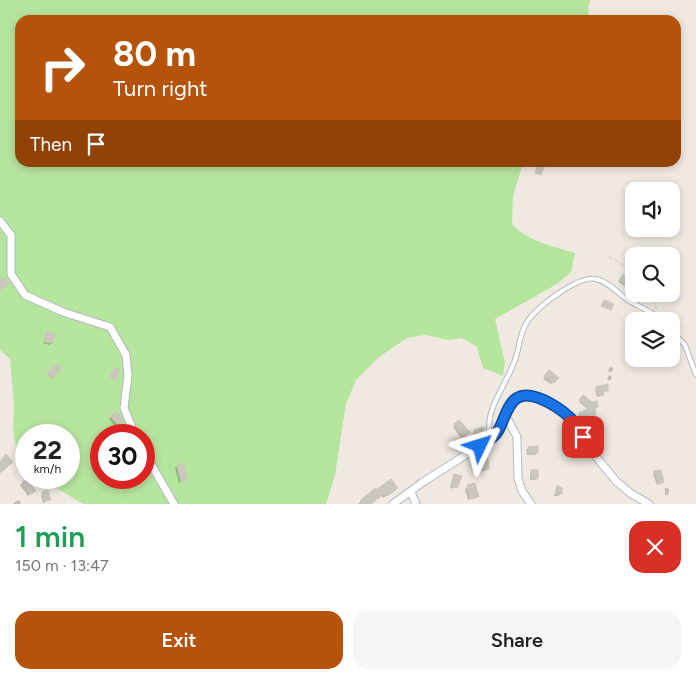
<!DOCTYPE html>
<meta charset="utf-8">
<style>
:root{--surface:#fff;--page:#f6f6f6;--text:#202124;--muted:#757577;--accent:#b45309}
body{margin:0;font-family:Figtree,sans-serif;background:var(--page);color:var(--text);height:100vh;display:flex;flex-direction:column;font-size:19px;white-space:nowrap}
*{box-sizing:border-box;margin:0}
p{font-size:16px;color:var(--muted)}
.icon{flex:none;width:28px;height:28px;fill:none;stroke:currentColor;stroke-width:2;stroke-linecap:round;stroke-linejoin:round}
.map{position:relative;height:504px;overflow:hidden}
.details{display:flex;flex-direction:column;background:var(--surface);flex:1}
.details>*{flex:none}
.hud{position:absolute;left:15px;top:15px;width:666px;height:152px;border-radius:15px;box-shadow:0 2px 8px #0003;background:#b45309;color:#fff;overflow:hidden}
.tools{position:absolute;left:625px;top:182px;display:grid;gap:10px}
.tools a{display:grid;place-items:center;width:55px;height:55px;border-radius:10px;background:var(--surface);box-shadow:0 2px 8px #0003;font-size:25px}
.speed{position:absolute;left:15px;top:424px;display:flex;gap:10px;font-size:25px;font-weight:700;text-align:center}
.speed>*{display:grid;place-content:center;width:65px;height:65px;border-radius:50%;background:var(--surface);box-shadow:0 2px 8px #0003;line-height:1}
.speed small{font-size:12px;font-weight:400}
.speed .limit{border:8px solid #d22;background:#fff;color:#111}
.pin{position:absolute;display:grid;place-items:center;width:42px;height:42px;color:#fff;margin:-21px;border-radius:10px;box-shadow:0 2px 8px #0006}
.me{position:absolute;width:55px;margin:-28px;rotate:49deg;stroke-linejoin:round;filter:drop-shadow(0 0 4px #0008)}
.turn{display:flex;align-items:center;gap:18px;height:105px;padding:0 15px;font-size:22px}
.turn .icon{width:65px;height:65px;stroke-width:2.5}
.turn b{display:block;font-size:35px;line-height:42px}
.then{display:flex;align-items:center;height:48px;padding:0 15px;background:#0003;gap:10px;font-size:19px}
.round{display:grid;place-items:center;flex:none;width:52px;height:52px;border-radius:15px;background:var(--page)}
.overview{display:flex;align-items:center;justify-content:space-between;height:85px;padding:0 15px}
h1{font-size:30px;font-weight:600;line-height:38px;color:#1e9e55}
.action{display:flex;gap:10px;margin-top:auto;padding:10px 15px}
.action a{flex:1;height:58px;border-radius:15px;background:var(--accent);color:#fff;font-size:20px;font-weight:600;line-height:58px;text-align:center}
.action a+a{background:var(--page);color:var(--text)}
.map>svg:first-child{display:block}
</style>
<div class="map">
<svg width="696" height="504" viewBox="0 0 696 504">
<rect width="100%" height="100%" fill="#efe9e1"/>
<path fill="#b6e59e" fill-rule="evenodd" d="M0 0H590L588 10 589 20H20V162L523 163 513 196 512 224C528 242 553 246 575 253L571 272 557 284 495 319 505 363 503 376 483 368 477 347 462 338 449 340 425 335 407 338 379 357 356 380 346 404 335 475 326 504H84L78 501 40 478H69V435H26V464L17 452 13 429 14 406 10 359 0 350ZM101 435H144V478H101Z"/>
<path fill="#0003" d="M621 278 627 284 625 286 618 282Z
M47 333 52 343 49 345 43 343Z
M610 367 613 368 612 372 608 371Z
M549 372 557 378 551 384 543 379Z
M610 375 612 378 609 381 607 378Z
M597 388 607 390 603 392 601 396 597 397 595 390Z
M583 397 593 408 594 414 592 416 596 426 592 428 586 417 580 419 578 415 589 410 579 402Z
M116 413 121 419 114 425 109 419Z
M459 421 468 432 461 438 453 427Z
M475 431 484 434 474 440 473 433Z
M575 445 580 450 578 452H573V447Z
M529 448 537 452 535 455H527L526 450Z
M480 459 487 469 485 471H478V461Z
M177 466 186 479 179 483 175 468Z
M532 471 537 478 535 480H530V473Z
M655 472 662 481 657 485 653 474Z
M455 475 460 477 453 489 450 487Z
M26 480 34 491 28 496 20 485Z
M474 485 477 496 468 500 465 489Z
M557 487 560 494 558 496H554Z
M665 488 669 489 668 495H665Z
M375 490 393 491 383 498 381 495 370 504H358Z
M43 493 50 499 43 503 41 495Z
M19 500 21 504H13L15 502Z"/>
<path fill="#cbc7bf" stroke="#cbc5ba" d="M539 162H546L541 175 535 173Z
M623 274 632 280 628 285 619 280Z
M4 278 9 284 0 290V280Z
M604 300 614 304 611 310 601 306Z
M46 332 55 334 53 343 44 342Z
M56 364 61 368 52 379 47 374Z
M115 367 120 370 115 380 110 377Z
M549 370 559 378 554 383 544 376Z
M608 384V391H603L604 395 598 396 596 387Z
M583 395 592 402 597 401 598 407 595 408 596 415H593L598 425 593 427 587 416 582 419 579 413 589 408 579 400Z
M116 412 123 419 117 424 110 416Z
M459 420 470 432 464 437 454 424Z
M483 427 485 435 476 438 474 430Z
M574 443 581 444 582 450H574Z
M538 446V453H528V447Z
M6 454 13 462 0 473V462Z
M479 458H488L489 469 479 470Z
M183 463 187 480 181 481 177 465Z
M531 470H538V479H531Z
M661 470 664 482 659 484 654 471Z
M454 474 462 476 457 488 451 485Z
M26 479 36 491 31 494 22 482Z
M391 479 398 488 387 496 385 493 371 504H362L360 501 375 488 376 490Z
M475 483 479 497 470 499 467 485Z
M557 485 562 488V494H555Z
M48 490 51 500 45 501 42 492Z"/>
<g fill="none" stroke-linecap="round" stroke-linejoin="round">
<defs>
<path id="lane" d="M671 330 685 345 696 375
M489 440C489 431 488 419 492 410 497 395 507 380 513 365 520 351 518 336 527 322 536 308 578 275 596 279 610 282 619 295 631 302 642 308 654 313 663 321"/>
<path id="street" d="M0 221 11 235V274L25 295 63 312 110 327 126 355 128 375 124 408 135 435
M506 416 517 437 518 478 522 491 531 504
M144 452 174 504
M411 492 416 504
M393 504 423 482 494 437 512 403 518 397 529 395 555 405 576 424 592 452 616 481 630 493 649 504"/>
</defs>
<use href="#lane" stroke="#b4b7c1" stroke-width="6"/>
<use href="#street" stroke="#b4b7c1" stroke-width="9"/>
<path stroke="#c9c9c9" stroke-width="1" stroke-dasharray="4 2.5" stroke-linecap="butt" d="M609 257 616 260 634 275
M650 294 657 310"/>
<use href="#lane" stroke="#fff" stroke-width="4"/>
<use href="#street" stroke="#fff" stroke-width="7"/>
</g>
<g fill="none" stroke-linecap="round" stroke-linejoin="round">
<defs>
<path id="route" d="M480 446C486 442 494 438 498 431 504 421 507 404 517 398 533 388 565 411 575 423 579 427 581 432 583 437"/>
</defs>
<use href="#route" stroke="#114b97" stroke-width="12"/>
<use href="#route" stroke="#1a73e8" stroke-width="9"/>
</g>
</svg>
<div class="tools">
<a><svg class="icon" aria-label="sound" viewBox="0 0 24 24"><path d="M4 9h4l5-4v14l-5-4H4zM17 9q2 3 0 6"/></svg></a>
<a><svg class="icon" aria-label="search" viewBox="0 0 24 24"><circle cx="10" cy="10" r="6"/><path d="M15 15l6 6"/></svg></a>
<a><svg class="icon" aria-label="layers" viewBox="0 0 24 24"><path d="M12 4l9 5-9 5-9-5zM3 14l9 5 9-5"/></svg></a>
</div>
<div class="speed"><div>22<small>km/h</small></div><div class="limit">30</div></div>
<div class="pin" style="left:583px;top:437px;background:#d93025"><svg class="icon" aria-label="arrive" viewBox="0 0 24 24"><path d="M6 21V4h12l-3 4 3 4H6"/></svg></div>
<svg class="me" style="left:480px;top:446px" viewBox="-20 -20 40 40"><path d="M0-17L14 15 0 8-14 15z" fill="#1a73e8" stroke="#fff" stroke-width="4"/></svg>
<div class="hud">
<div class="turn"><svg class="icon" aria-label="right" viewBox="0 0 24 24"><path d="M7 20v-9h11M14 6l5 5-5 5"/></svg><div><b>80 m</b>Turn right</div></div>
<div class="then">Then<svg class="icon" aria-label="arrive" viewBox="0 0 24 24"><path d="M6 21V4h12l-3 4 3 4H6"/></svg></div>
</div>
</div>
<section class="details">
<div class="overview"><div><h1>1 min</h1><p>150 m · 13:47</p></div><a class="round" style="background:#d93025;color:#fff"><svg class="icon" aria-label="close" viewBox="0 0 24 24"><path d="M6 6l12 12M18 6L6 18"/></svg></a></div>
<div class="action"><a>Exit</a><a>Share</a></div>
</section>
